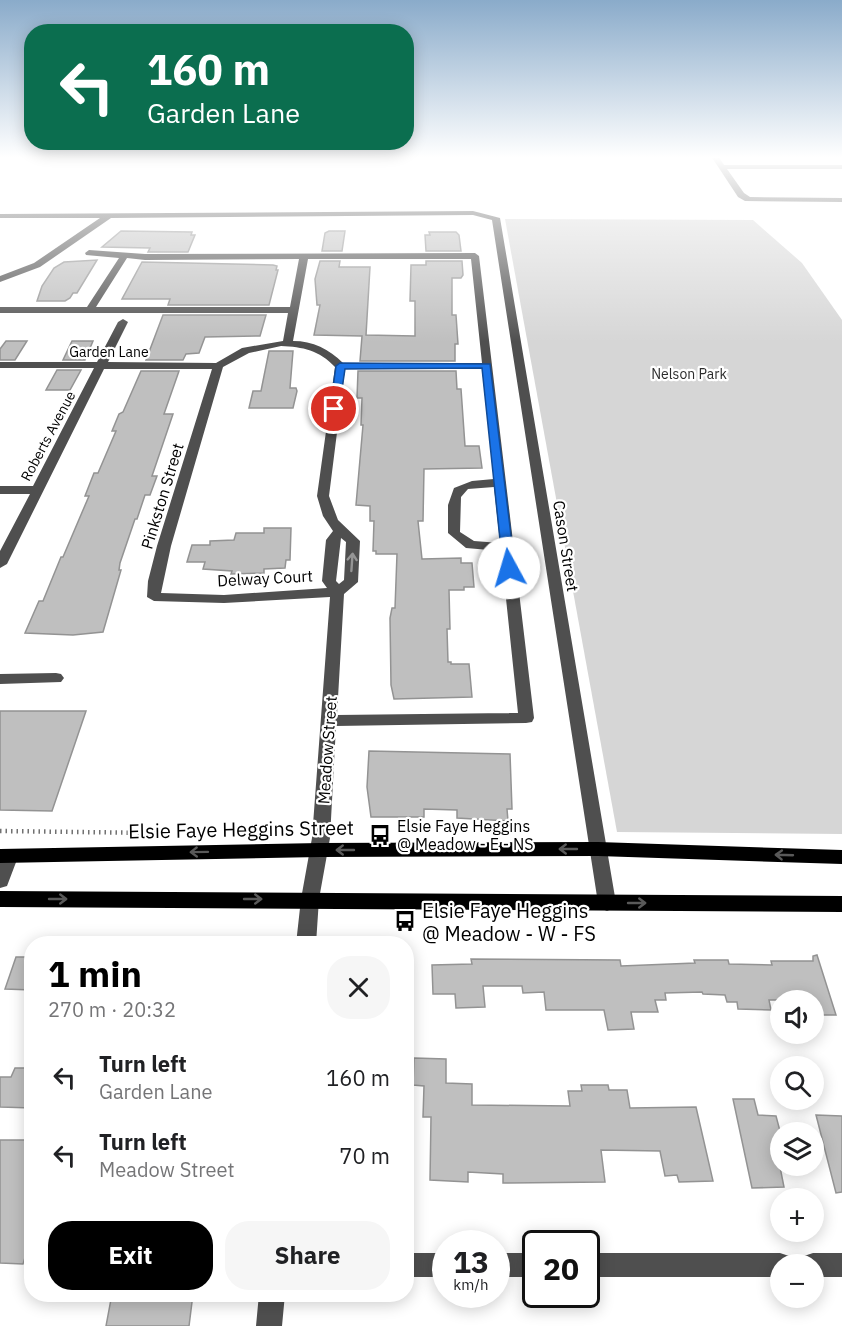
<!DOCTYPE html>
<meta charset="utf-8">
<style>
:root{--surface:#fff;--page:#f6f6f6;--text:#202124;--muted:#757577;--accent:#000}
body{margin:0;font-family:"IBM Plex Sans",sans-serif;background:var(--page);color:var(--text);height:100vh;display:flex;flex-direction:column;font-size:22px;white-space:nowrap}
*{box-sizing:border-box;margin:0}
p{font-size:20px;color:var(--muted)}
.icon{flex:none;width:33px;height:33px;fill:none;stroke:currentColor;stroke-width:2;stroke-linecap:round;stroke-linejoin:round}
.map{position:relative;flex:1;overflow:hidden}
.side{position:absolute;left:24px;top:936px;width:390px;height:366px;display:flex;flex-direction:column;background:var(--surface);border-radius:24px;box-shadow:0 3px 15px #0003}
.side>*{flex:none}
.hud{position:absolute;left:24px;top:24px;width:390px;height:126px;border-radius:24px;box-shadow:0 3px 15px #0003;background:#0b6e4f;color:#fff;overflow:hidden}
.fabs{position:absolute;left:770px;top:990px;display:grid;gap:12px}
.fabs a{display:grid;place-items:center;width:54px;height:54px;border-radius:50%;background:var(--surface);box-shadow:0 3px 15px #0003;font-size:30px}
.speed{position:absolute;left:432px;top:1230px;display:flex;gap:12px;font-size:30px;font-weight:700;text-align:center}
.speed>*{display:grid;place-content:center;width:78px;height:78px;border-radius:50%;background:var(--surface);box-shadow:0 3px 15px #0003;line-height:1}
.speed small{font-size:15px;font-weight:400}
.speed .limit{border:3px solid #111;border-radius:9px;background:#fff;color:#111}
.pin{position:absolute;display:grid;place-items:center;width:51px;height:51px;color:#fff;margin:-26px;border:3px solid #fff;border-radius:50%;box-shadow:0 2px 6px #0007}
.me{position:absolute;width:66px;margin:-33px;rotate:354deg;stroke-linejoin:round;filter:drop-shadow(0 0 4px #0008)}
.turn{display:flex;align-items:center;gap:21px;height:126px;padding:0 24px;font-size:27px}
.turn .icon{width:78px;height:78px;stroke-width:2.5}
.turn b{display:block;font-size:42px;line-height:51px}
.round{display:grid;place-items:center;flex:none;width:63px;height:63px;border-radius:24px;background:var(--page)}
.headline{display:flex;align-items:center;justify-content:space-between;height:102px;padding:0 24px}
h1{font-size:36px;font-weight:800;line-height:45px;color:var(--accent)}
.button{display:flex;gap:12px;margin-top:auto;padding:12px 24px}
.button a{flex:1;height:69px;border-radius:24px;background:var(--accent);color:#fff;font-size:24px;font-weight:800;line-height:69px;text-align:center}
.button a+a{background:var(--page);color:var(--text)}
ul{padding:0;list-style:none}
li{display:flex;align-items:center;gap:18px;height:78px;padding:0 24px}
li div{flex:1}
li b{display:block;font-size:22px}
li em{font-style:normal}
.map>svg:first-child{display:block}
</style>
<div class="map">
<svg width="842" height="1326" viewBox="0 0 842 1326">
<rect width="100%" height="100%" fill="#fff"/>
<path fill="#d6d6d6" d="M505 219 753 220 802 263 842 320V834L617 832Z"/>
<path fill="#bfbfbf" stroke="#939393" stroke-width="1.5" d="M121 231 192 232 191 235H195L188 252H148L150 248 102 247Z
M329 231H345L342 251H322L325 233Z
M429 232H456L459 235 461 251H426L425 235H430Z
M97 260 77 293H73L70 298 65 301H37L42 286 54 268 64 262Z
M320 261H340L339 267H370L366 335 415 336V301H410L411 265H426V261H462L463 275 461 278H452V315H456L458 344H455V361H360L362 336 314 335 320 305H317L315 279Z
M142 262 273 265 277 266 276 270H278L269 305H168L170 299H122Z
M163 315H266L260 336 205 337 199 353 186 354 183 360H146Z
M6 341H27L15 360H0V349Z
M72 341H93L85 360H63Z
M269 351H293L290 388H296L297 391 293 408H249L253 391H261Z
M57 370H81L70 390H46Z
M141 371H179L164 414H173L152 476H157L150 495H145L137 519H135L120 563 119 570H121L103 632 73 635 25 633 39 601H43L61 557H63L89 496H85L94 473H98L116 431H112L119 414 123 412Z
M358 371H456L457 389H461L465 446H479L482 468 424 469 423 521H418L422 559 461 558V563H472L474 587H464V590H449L450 629H447L448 662H451V664H469L472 697 394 699 391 685 390 618 392 608H395L397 554H376V551H373L374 521H370V506L356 505 363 425H361L362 398H357Z
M264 528H291L290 560H286L285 568 264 569V573L231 574 232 571 203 569 205 562H187L192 545H210V541L234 540 236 533H264Z
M0 711H86L52 811 0 810Z
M369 751 510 754 512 809H507L508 821 457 818V810L424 809V817H371L367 787Z
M817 955 836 1015H813V1000H769L771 1010 738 1009 737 1002H727L725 995 703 994 702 992 665 993 666 1000H655L658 1012H631L634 1029 608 1030 604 1010H546L544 992 523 993 522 986H483L485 1007 456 1008 455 994H433L432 965 472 964 471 959 620 960 621 966 695 963 694 960H728L729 964 772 965 771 961H813V956Z
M16 957H32V990L5 989Z
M414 1058 446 1059V1083L472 1084V1105L570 1106 568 1091H582L581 1085H608L609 1090H627L630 1108 696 1107 713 1181 679 1182 677 1175 665 1176 660 1151 601 1150 605 1182 503 1183V1174L468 1172V1182L430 1180 431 1117H423L424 1086 413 1085Z
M15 1068H32V1108L0 1107V1077H11Z
M733 1099H754L758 1115 776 1116 780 1131V1167L784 1187 752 1188Z
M816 1115 842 1116V1192L836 1193Z
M0 1140H32V1174L26 1195H32V1235L23 1264 0 1263Z
M112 1294H193L189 1326H106Z"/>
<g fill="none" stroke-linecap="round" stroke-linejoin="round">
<path stroke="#717171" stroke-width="4.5" stroke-dasharray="1.5 4" stroke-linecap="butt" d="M0 831 155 833"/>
<path fill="#4f4f4f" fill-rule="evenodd" d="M711 156H718L724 165H842V169H727L744 193 750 197 842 198V202L745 201 738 197Z
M473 211 500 218 616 903 614 908 607 911 600 908 598 903 492 220 473 215 111 218 40 267 0 282V276L34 263 100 218H0V214Z
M89 250 145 254 475 253 479 256 534 718 532 722 526 723 336 726 330 838 319 899 316 944H296L301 899 312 838 330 597 224 603 154 601 147 597 148 581 157 546 212 369H104L7 564 0 568V551L30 494H0V486H33L94 368H0V362H97L118 322 123 319 128 322 108 362 216 363 242 348 283 341 288 313H0V307H87L119 258 86 255 85 253ZM127 258 145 260 299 259 290 307H96ZM308 259H471L482 363H343C329 349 313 341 293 341ZM281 346C303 347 319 350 335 367L317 496 323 516 333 531 326 540 322 581 327 588 224 595 161 593 171 546 223 367 249 353ZM345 369H482L494 479 472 481 454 488 448 505V533L466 548 501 551 518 713 337 715 344 594 358 582 360 541 338 520 329 496ZM494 487 500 543 474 541 460 532 461 497 468 489ZM341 538 346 542 344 580 339 584 336 581Z
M56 673 61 674 64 678 61 682 0 684V674Z
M9 850 15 852 18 857 7 886 0 888V857L3 852Z
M406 1253H446V1277H406Z
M496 1253H536V1277H496Z
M586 1253H780L789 1256 792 1264H780V1277H586Z
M813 1253H842V1277H813V1264H801L804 1256Z
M259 1294H285L282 1326H256Z"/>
<path fill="#000" fill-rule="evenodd" d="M598 842 842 850V864L598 856 320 857 0 863V849L320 843Z
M0 891 842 896V912L0 907Z"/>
</g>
<defs><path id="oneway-shaft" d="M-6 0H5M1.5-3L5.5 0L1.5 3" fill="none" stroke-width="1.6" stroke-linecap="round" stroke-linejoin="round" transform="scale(1.5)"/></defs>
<use stroke="#959595" href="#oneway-shaft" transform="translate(352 562) rotate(-86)"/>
<g stroke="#595959">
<use href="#oneway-shaft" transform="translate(568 849) rotate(180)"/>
<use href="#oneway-shaft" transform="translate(345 850) rotate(180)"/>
<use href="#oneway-shaft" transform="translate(199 852) rotate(179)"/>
<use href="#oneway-shaft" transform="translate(784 855) rotate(-178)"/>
<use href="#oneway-shaft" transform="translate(58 899)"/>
<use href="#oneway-shaft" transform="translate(253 899)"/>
<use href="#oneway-shaft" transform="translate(637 903)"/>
</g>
<linearGradient id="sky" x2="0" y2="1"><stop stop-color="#8aabca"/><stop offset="0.46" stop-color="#fff"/><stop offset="1" stop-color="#fff" stop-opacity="0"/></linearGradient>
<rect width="842" height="342" fill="url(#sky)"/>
<path fill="#1a73e8" stroke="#114b97" stroke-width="1.5" d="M340 363 490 364 515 568 513 571H505L503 568 482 368 345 369 339 409 334 412 330 409 336 366Z"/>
<defs>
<symbol id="bus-bare" viewBox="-9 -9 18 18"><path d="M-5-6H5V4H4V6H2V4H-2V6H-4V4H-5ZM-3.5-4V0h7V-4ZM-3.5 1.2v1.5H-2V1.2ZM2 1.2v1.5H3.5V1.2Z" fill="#000" stroke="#fff" stroke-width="2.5" paint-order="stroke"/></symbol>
</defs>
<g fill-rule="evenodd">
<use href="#bus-bare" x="365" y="820" width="30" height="30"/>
<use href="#bus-bare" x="390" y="906" width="30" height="30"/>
</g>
<g text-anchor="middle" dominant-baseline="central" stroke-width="4.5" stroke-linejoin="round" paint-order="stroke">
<g font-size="14" fill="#000" stroke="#fff">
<text x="109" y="352">Garden Lane</text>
<text transform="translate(48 436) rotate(-62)">Roberts Avenue</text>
</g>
<g font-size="14" fill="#2d2d2d" stroke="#fff">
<text x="689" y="374">Nelson Park</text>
</g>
<g font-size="16" fill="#000" stroke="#fff">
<text transform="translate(162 496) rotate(-73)">Pinkston Street</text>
<text transform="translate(566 546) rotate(81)">Cason Street</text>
<text transform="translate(265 578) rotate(-3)">Delway Court</text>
<text transform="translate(327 750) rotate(-86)">Meadow Street</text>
</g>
<g font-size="16" fill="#000" stroke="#fff" text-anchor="start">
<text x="397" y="826">Elsie Faye Heggins<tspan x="397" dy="18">@ Meadow - E - NS</tspan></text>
</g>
<g font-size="20" fill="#000" stroke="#fff">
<text transform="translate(241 829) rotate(-1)">Elsie Faye Heggins Street</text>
</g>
<g font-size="20" fill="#000" stroke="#fff" text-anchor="start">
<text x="422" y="910">Elsie Faye Heggins<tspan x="422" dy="23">@ Meadow - W - FS</tspan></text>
</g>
</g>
</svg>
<div class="fabs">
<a><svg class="icon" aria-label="sound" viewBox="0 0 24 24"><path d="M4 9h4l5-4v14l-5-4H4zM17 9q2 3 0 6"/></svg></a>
<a><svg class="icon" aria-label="search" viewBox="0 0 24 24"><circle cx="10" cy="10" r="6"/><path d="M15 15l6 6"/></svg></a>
<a><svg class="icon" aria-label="layers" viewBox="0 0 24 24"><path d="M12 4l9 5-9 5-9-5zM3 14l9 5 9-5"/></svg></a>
<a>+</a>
<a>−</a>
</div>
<div class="speed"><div>13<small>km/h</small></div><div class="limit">20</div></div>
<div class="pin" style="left:334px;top:409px;background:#d93025"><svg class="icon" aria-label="arrive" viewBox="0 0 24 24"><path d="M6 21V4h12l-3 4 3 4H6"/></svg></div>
<svg class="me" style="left:509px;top:568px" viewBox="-20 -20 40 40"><circle r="19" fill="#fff"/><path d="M0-13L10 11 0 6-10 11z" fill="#1a73e8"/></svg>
<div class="hud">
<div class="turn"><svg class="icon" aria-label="left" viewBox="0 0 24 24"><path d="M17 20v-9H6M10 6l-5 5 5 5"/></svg><div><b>160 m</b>Garden Lane</div></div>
</div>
<section class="side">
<div class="headline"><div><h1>1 min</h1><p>270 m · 20:32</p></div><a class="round"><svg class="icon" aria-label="close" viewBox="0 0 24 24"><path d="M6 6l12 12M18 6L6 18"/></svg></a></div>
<ul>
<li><svg class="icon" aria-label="left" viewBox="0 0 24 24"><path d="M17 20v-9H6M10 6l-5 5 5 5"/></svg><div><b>Turn left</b><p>Garden Lane</p></div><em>160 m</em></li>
<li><svg class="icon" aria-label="left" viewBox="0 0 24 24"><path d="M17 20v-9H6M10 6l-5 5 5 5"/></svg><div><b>Turn left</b><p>Meadow Street</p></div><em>70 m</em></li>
</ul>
<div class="button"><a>Exit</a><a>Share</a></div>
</section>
</div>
